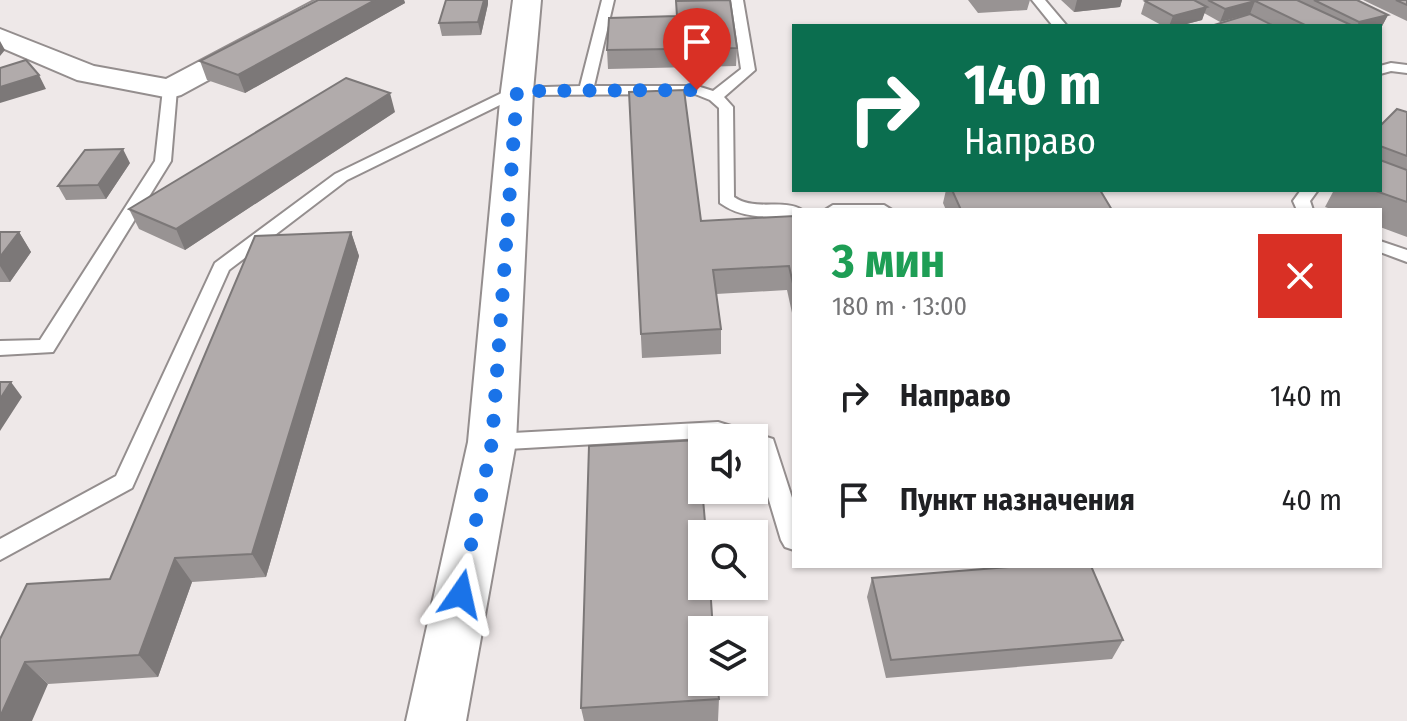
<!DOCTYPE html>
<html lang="ru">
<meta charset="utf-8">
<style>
:root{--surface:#fff;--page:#f2f2f2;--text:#202124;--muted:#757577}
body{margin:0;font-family:"Fira Sans Condensed",sans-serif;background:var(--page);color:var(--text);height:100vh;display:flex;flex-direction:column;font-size:30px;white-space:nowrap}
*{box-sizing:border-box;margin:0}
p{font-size:26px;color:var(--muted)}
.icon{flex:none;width:44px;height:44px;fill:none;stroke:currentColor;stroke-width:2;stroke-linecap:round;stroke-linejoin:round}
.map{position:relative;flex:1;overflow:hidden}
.panel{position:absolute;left:792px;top:208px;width:590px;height:360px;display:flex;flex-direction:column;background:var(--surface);border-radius:0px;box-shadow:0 2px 6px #0004}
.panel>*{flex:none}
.banner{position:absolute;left:792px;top:24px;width:590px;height:168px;border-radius:0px;box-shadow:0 2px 6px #0004;background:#0b6e4f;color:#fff;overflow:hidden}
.buttons{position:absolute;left:688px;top:424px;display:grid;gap:16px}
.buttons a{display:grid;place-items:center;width:80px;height:80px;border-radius:0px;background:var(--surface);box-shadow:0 2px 6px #0004;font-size:40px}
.pin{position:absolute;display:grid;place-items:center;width:68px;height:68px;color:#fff;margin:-82px -34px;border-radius:50% 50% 50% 0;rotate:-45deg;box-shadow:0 0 8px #0007}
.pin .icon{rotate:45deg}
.me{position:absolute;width:88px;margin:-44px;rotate:11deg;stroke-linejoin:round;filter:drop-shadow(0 0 6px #0008)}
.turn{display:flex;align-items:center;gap:28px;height:168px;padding:0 40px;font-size:36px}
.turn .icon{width:104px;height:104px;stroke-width:2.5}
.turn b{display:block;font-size:56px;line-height:68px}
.round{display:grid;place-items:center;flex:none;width:84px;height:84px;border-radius:0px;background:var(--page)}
.head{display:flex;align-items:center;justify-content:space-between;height:136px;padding:0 40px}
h1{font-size:48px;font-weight:700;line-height:60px;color:#1e9e55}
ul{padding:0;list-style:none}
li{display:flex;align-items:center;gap:24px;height:104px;padding:0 40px}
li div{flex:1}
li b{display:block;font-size:30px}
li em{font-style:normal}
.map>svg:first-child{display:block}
</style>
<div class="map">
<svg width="1407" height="721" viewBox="0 0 1407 721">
<rect width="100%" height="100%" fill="#eee8e8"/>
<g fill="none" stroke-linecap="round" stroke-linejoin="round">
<defs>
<path id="service" d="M602 0H614L594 86H697L713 91 741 69 731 0H743L755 70 724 97 733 107 734 197C756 212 783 198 802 210H794V216C768 217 742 219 720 203L719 108 710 100 695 94 520 95 347 180 229 270 132 488 0 560V539L116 476 215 263 335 174 512 88 580 86Z
M1032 0H1045L1067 26H1053Z
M1391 63 1407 65V73L1391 71 1380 74V66Z
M170 85 177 89 171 161 53 352 0 355V341L40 340 155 161 163 89Z
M1301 190H1318L1310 201 1313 210H1297L1293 201Z
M833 205H884L892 210H825Z
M1380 241 1407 250V262L1380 252Z
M718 422 773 439 794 504V550L785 547 781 540 754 450V438H702L492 450 484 448 481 442 484 436 492 434Z"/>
<path id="minor" d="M316 0H349L345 6 181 95 170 98 77 80 0 47V29L94 66 166 79Z"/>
<path id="secondary" d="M513 0H541L533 91 516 442 466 721H406L468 442 501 91Z"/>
</defs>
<use href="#service" stroke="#948e8e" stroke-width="4"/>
<use href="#minor" stroke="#948e8e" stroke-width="4"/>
<use href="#secondary" stroke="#948e8e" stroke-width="4"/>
<use href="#service" fill="#fff" fill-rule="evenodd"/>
<use href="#minor" fill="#fff" fill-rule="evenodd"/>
<use href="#secondary" fill="#fff" fill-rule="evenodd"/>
</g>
<path fill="#989393" d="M318 0H404L405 3 245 93 207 80 200 61Z
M968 0H1030L1027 10 978 13Z
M1061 0H1122L1120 7 1074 12Z
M1148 0H1357L1388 15 1381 28 1380 26H1275L1250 14 1220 22 1204 13 1202 20 1179 26H1163L1141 14 1145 1Z
M1363 0H1407V21Z
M488 4 481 35 442 36 439 23Z
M737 48 736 66 608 69 607 50Z
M629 92 701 221 794 216V322L787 290 716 294 721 329V354L642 358Z
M395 112 185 250 139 229 129 209Z
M1407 112V237L1380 227V210H1334L1325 207 1334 190H1380V126Z
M130 163 106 199 66 200 58 186Z
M946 190H1100L1112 210H946L943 203Z
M0 232H19L31 252 10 282H0Z
M351 232 359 256 266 577 192 582 158 677 48 684 0 639 110 579Z
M872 578 1123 640 1112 659 886 678 867 597Z
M719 699 718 721H584L581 708Z"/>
<path fill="#7c7878" d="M375 0H404L405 3 245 93 238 75Z
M484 0H488V4L481 35 478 22Z
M1077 0H1122L1120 7 1074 12Z
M1255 1 1250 14 1220 22 1225 9Z
M1207 7 1202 20 1179 26H1169L1173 16Z
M1388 15 1381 28H1380V26H1357L1359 22Z
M0 41 5 50 0 56Z
M39 75 46 89 0 103V87Z
M390 93 395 112 185 250 176 229Z
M123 149 130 163 106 199 98 185Z
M19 232 31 252 10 282 0 266V257Z
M351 232 359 256 266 577 252 554Z
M11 382 22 397 0 431V399Z
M175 558 192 582 158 677 139 655Z
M25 662 48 684 32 721H0V717Z"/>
<path fill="#b1abab" stroke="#7c7878" stroke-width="2" d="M318 0H375L238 75 200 61Z
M446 0H484L478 22 439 23Z
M730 0 737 48 607 50 609 18 677 16 676 1Z
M1148 0H1194L1207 7 1173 16 1145 1Z
M1208 0H1254L1255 1 1225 9Z
M1258 0H1297L1351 25 1307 26 1255 1Z
M1314 0H1357L1388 15 1359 22Z
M1396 0H1407V5Z
M1250 14 1274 26H1211Z
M26 60 39 75 0 87V68Z
M346 78 390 93 176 229 129 209Z
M684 90 701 221 794 216V288L789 266 713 270 721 329 641 334 629 92Z
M1397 109 1407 112V156L1380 146V126Z
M123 149 98 185 58 186 85 150Z
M1380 160 1407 170V202L1373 190H1380Z
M952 190H1100L1112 210H961Z
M0 232H19L0 257Z
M351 232 252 554 175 558 139 655 25 662 0 717V639L27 584 110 579 255 236Z
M0 382H11L0 399Z
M698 440 706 534H702V586H710L713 630H702V682H717L719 699 581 708 589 446Z
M1021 566H1091L1123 640 891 660 872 578Z"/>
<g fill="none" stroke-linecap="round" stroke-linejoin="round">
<path stroke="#1a73e8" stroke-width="14" stroke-dasharray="0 25.2" d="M461 594 492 442 517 91 697 90"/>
</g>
</svg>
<div class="buttons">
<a><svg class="icon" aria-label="sound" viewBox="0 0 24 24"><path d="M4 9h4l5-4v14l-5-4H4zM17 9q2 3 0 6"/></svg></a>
<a><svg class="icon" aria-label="search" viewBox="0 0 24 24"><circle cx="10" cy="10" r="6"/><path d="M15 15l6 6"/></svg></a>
<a><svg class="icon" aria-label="layers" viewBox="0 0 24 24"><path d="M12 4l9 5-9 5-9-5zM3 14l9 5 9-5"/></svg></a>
</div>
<div class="pin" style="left:697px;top:90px;background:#d93025"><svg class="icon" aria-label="arrive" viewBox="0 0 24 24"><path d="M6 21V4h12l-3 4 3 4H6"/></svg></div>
<svg class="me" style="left:461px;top:594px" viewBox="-20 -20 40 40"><path d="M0-17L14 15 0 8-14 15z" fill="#1a73e8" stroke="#fff" stroke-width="4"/></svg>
<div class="banner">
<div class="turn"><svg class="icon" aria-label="right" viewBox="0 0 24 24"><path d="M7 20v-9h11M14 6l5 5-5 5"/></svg><div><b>140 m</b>Направо</div></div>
</div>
<section class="panel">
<div class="head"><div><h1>3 мин</h1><p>180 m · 13:00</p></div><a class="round" style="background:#d93025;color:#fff"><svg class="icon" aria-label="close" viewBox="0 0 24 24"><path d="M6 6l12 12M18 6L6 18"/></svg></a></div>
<ul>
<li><svg class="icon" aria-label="right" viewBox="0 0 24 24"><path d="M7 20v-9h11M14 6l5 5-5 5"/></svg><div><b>Направо</b></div><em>140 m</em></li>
<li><svg class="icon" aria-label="arrive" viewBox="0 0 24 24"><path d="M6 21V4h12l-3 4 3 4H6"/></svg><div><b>Пункт назначения</b></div><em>40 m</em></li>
</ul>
</section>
</div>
